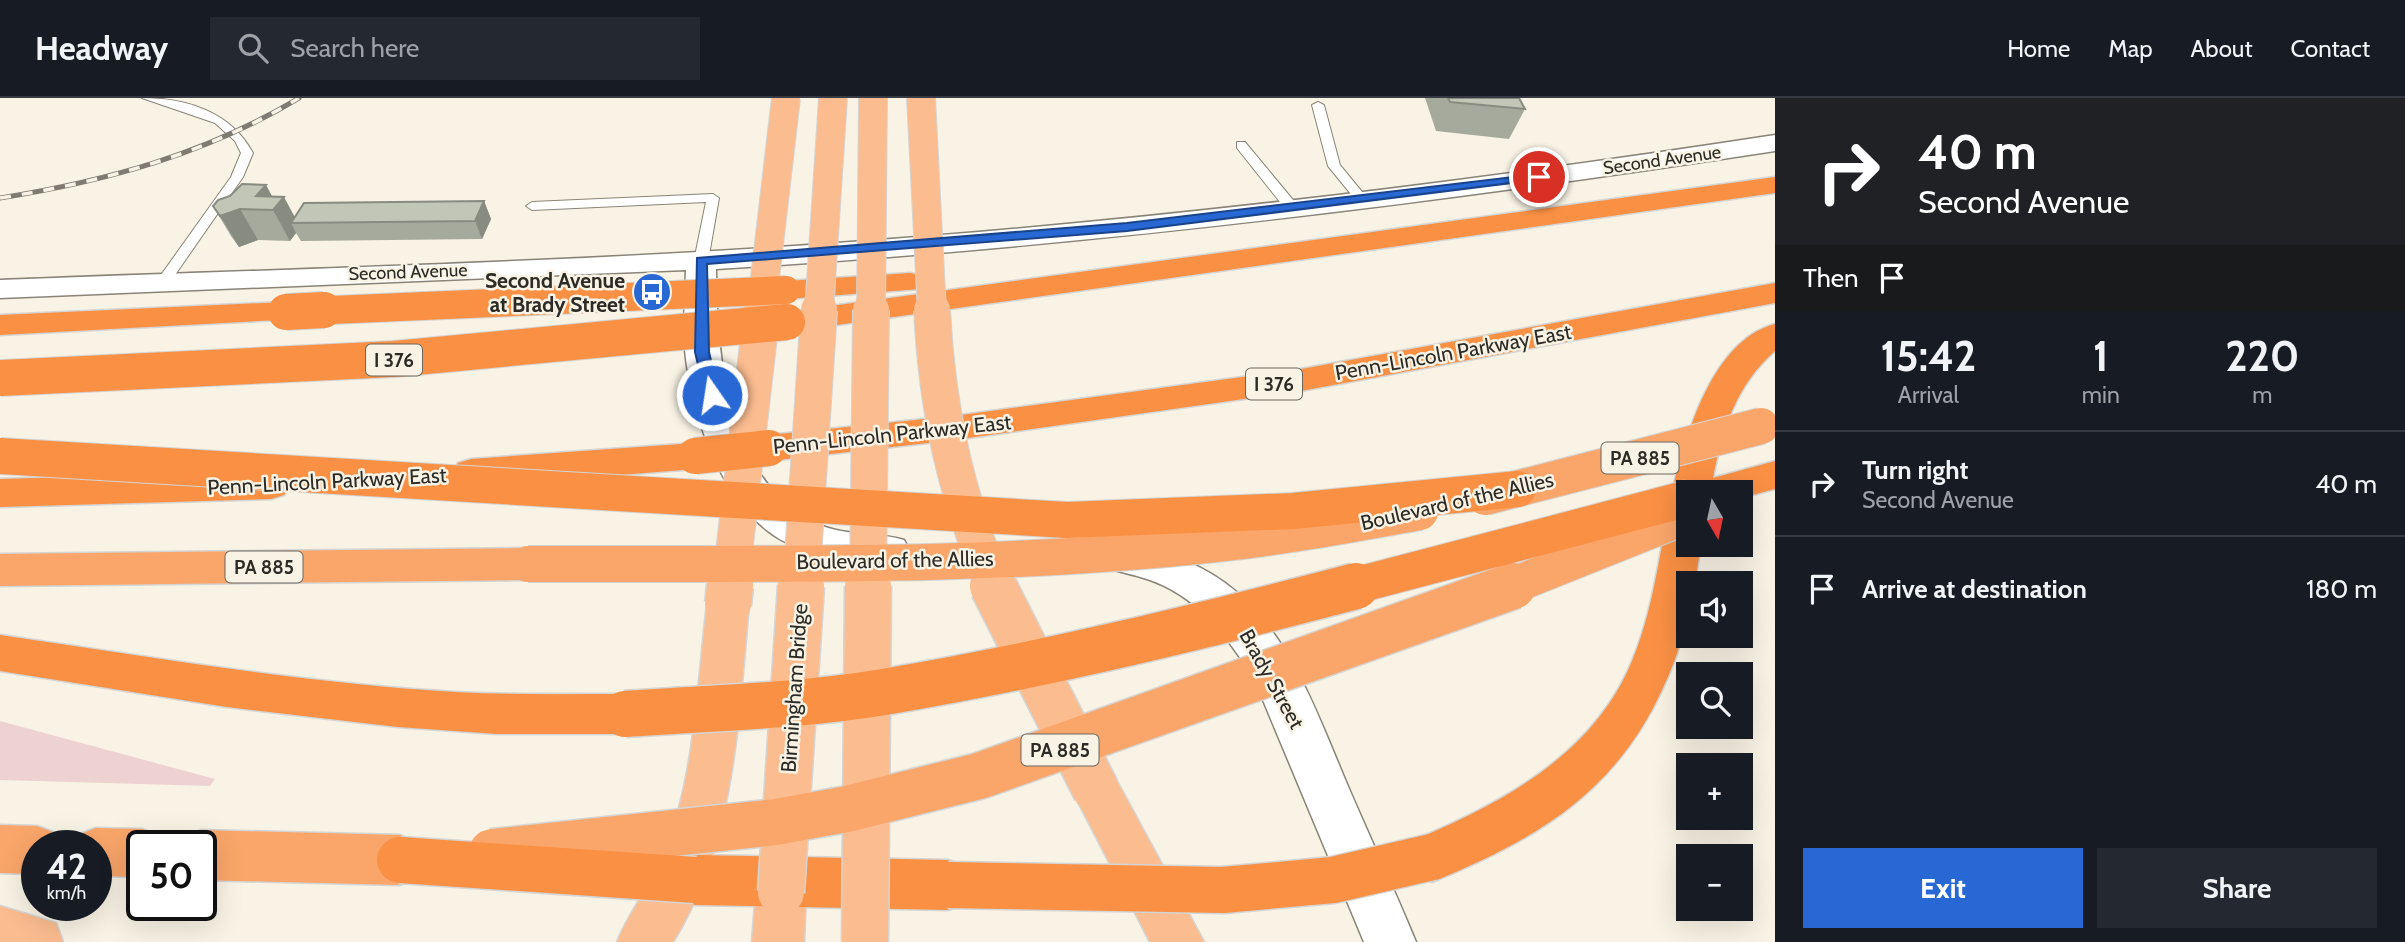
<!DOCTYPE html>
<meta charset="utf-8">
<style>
:root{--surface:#171b24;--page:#242831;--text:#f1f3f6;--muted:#9ea1a6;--line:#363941;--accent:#2868d5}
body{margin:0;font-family:Cabin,sans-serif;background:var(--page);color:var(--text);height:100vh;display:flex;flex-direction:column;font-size:26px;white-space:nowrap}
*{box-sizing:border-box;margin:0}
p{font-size:23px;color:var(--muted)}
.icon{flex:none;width:38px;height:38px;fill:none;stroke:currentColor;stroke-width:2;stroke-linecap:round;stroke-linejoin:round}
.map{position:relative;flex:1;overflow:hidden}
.sheet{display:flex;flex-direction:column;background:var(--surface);width:630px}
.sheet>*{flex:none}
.top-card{background:#202124;color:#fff;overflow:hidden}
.needle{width:46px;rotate:171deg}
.tools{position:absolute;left:1676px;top:382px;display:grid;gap:14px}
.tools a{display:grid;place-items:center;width:77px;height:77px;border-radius:0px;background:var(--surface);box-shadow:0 7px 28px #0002;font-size:35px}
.speed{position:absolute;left:21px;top:732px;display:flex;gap:14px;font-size:35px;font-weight:700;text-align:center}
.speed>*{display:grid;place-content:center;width:91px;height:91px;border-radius:50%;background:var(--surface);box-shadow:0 7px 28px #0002;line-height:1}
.speed small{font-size:18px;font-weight:400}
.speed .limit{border:4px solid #111;border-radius:10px;background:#fff;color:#111}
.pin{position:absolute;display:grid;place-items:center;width:60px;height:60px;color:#fff;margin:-30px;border:4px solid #fff;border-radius:50%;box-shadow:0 2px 7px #0007}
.me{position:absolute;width:77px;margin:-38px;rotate:347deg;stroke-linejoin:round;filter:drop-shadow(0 0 5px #0008)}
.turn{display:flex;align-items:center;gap:24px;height:147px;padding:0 28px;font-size:32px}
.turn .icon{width:91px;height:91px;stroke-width:2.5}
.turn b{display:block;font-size:49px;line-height:60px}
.then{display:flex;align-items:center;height:66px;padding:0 28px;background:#0003;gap:14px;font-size:26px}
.eta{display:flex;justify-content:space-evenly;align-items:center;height:119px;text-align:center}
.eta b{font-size:42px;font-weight:700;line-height:49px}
.cta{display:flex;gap:14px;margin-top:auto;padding:14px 28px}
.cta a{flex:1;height:80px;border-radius:0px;background:var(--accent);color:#fff;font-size:28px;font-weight:700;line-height:80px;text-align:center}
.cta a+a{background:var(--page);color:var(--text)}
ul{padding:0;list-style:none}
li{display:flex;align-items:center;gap:21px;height:105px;padding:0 28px;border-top:2px solid var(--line)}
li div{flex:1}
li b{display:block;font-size:26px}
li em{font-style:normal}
header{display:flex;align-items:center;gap:42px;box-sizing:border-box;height:98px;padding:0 35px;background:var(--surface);border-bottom:2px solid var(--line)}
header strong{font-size:33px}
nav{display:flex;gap:38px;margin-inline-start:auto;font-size:24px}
.search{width:490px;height:63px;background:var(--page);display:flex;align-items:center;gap:18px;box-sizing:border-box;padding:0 24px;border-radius:0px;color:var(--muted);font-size:26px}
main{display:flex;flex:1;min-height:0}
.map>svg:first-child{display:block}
</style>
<header>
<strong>Headway</strong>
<div class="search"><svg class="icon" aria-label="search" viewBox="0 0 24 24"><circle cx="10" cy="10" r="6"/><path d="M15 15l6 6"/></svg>Search here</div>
<nav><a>Home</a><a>Map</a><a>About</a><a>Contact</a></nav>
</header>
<main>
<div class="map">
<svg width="1775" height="844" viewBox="0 0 1775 844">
<rect width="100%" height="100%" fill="#f9f3e5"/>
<path fill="#eed2d1" d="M0 623 215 681 210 688 0 682Z"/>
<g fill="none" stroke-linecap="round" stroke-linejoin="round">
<defs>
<path id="service" d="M142 0C187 0 231 14 253 55L243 79 168 187 163 188 156 184 231 79 241 55 235 43 215 25Z
M1318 4 1324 7 1340 67 1367 100V106H1359L1328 68 1312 7Z
M1237 44H1245L1298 108V114H1288L1237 50Z
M713 96 719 100 708 163 701 167 694 163 706 104 532 112 526 108 532 104Z"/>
<path id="secondary" d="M1775 37V53C1424 107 1071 150 716 171 717 258 725 381 816 425 844 439 875 433 904 442L910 453 904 464C878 472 846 467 820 458 802 452 783 445 768 433 718 395 691 313 685 252 683 226 685 199 686 172L0 200V182C283 171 567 165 850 144 1160 122 1468 84 1775 37Z
M1114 441C1160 452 1203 464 1239 496 1295 546 1321 626 1350 693 1372 744 1395 793 1416 844H1364L1255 583C1229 540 1197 497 1147 481 1132 476 1115 473 1100 468L1094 457 1100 446Z"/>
<path id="primary" d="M728 489 743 494 749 506C738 622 736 742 673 844H617C629 814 650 789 663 759 695 681 697 589 707 506L713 494Z
M1096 670 1113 676 1204 844H1150L1072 692 1079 676Z
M781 769 799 776 806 794 804 844H752L756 794 763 776Z
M0 808 56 825 63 844H0Z"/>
<path id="trunk" d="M528 450 542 455 548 466 542 477 528 482 0 488V456Z
M0 727 37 728 55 735 60 747H37V776L0 775Z
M96 730 142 731 160 738 164 747H142V779L96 778V747H74L78 737Z
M201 732 400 737 418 745 425 762 418 779 400 787 201 782V747H180L183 740Z"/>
<path id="motorway" d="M1775 79V95L787 234 776 231 771 224 776 217 787 214Z
M910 175 921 177 925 184 921 191 786 201 775 199 771 192 775 185 786 183Z
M1775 185V205L1301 293 954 342 769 363 756 359 751 350 756 341 769 337 954 318 1301 271Z
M286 204 297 207 302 214 297 221 0 237V217Z
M1775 226V253C1736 287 1723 330 1713 380L1775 363V391L1741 400V394H1689V446H1701L1695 485H1689C1689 524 1679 556 1662 592 1614 696 1535 742 1432 784L1414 776 1407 759 1414 742C1503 705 1594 656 1632 563 1653 513 1659 458 1670 406L1674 398 1672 394C1685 339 1712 242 1775 226Z
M695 345 708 349 713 358 708 367 695 371 471 389 458 385 453 375 458 365 471 361Z
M271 373 284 377 290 387 284 397 271 401 0 409V381Z
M0 537C151 559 302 585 455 594 511 597 568 596 625 596L641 602 647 616 641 630 625 636H497L398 629 227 609 0 573Z
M695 757 948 762 966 769 973 787 966 805 948 812 695 807 677 800 670 782 677 764Z"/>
</defs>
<use href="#service" stroke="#898477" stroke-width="2"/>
<use href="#secondary" stroke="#898477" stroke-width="3"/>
<use href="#primary" stroke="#d5d5d4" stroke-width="3"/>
<use href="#trunk" stroke="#d5d5d4" stroke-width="3"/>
<use href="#motorway" stroke="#d5d5d4" stroke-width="3"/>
<use href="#service" fill="#fff" fill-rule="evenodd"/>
<use href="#secondary" fill="#fff" fill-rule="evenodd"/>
<use href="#primary" fill="#fbbc8f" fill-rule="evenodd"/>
<use href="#trunk" fill="#faa66a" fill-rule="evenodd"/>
<use href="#motorway" fill="#f99044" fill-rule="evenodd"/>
<defs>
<path id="rail" d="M0 100C107 83 206 56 299 0"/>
</defs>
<use href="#rail" stroke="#7f7b72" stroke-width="5"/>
<use href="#rail" stroke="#f9f3e5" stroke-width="3.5" stroke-dasharray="11" stroke-linecap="butt"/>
<defs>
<path id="primary-bridge-far2" d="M921 0 932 214
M761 214 786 0
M819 214 833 0
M871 214 873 0"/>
<path id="primary-bridge-far1" d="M932 212C937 313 956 396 994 489
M730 489 762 212
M801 489 819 212
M868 489 871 212"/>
<path id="primary-bridge" d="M993 488 1096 692
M728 506 730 488
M781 794 801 488
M865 844 868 488"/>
<path id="trunk-bridge-far1" d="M1485 399 1761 328
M528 466C757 465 988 471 1216 446 1284 439 1352 426 1420 414
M1509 489 1689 417"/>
<path id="trunk-bridge" d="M492 754 776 724 847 711 979 678 1513 488"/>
<path id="motorway-bridge-far2" d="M286 214 786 192"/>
<path id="motorway-bridge-far1" d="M286 214 324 212
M0 280 394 261 787 224
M0 358 1067 422 1293 413 1518 391
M695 358 769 350
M1350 489 1689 400"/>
<path id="motorway-bridge" d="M625 616C712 610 799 608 884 594 1044 567 1200 529 1356 488
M400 762 695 782
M948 787 1223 792 1333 782 1432 759"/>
</defs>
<use href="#primary-bridge-far2" stroke="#d5d5d4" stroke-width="30" stroke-linecap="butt"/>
<use href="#primary-bridge-far1" stroke="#d5d5d4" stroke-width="38" stroke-linecap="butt"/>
<use href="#primary-bridge" stroke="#d5d5d4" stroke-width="49" stroke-linecap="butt"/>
<use href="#trunk-bridge-far1" stroke="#d5d5d4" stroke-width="38" stroke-linecap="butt"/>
<use href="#trunk-bridge" stroke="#d5d5d4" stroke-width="49" stroke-linecap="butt"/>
<use href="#motorway-bridge-far2" stroke="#d5d5d4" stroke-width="30" stroke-linecap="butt"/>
<use href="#motorway-bridge-far1" stroke="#d5d5d4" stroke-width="38" stroke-linecap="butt"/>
<use href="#motorway-bridge" stroke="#d5d5d4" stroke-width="49" stroke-linecap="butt"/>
<use href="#primary-bridge-far2" stroke="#fbbc8f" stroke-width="28"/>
<use href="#primary-bridge-far1" stroke="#fbbc8f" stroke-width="36"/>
<use href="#primary-bridge" stroke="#fbbc8f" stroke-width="46"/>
<use href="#trunk-bridge-far1" stroke="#faa66a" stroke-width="36"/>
<use href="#trunk-bridge" stroke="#faa66a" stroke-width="46"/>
<use href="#motorway-bridge-far2" stroke="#f99044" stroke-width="28"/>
<use href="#motorway-bridge-far1" stroke="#f99044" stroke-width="36"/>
<use href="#motorway-bridge" stroke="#f99044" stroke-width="46"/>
</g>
<path fill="#a6aa9d" d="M1425 0H1519L1525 11 1509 41 1436 33Z
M273 99 295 119 484 103 491 121 482 141 301 143 296 135 290 143 258 142 239 149 231 138 213 108Z"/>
<path fill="#878b80" d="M266 87 277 107 284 99 298 125H291L296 135 290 143 273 112 256 98Z
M484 103 491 121 482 141 475 123Z
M240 111 258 142 239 149 220 118Z"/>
<path fill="#c1c6b7" stroke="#878b80" stroke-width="2" d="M1448 0H1519L1525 11 1450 4Z
M242 86 266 87 256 98 284 99 273 112 240 111 220 118 213 108 218 102 230 98Z
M484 103 475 123 291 125 304 105Z"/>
<path fill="#2868d5" stroke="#1a448a" stroke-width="2" d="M1539 76 1543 77V81L1127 133 707 166 709 254 719 297 712 302 705 297 695 254 697 160 1127 125Z"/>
<defs>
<symbol id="bus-disc" viewBox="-11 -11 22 22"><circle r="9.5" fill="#2868d5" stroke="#f9f3e5"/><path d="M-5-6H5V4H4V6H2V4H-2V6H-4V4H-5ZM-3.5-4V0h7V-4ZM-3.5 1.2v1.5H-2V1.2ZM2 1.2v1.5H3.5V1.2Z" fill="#fff"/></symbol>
</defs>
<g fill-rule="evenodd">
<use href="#bus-disc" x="630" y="172" width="44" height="44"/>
</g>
<g text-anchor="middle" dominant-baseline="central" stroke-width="5" stroke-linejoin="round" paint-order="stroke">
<g font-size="18" fill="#2d2b26" stroke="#f9f3e5">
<text transform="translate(1662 62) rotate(-8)">Second Avenue</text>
<text transform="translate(408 174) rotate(-2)">Second Avenue</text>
</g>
<g fill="#f9f3e5" stroke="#6a675f" stroke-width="2">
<rect x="366" y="246.5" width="56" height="31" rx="5"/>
<rect x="1246" y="270.5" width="56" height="31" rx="5"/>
<rect x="1601.5" y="344.5" width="77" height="31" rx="5"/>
<rect x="225.5" y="453.5" width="77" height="31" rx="5"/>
<rect x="1021.5" y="636.5" width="77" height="31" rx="5"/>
</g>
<g font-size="19" font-weight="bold" fill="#2d2b26">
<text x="394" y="262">I 376</text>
<text x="1274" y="286">I 376</text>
<text x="1640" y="360">PA 885</text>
<text x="264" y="469">PA 885</text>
<text x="1060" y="652">PA 885</text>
</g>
<g font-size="21" font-weight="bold" fill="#2d2b26" stroke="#f9f3e5" text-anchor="end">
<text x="625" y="182">Second Avenue<tspan x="625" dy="24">at Brady Street</tspan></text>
</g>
<g font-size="21" fill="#2d2b26" stroke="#f9f3e5">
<text transform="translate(1453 254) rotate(-10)">Penn-Lincoln Parkway East</text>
<text transform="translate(892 336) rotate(-6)">Penn-Lincoln Parkway East</text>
<text transform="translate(327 383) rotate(-3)">Penn-Lincoln Parkway East</text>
<text transform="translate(1457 403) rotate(-13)">Boulevard of the Allies</text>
<text transform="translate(895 462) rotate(-1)">Boulevard of the Allies</text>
<text transform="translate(1272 581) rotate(61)">Brady Street</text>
<text transform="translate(794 590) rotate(-86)">Birmingham Bridge</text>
</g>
</g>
</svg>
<div class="tools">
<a><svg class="needle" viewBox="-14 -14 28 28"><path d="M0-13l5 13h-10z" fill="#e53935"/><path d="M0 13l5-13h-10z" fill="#9ea1a6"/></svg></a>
<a><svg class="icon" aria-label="sound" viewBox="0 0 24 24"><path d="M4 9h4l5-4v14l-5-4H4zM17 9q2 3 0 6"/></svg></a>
<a><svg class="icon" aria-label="search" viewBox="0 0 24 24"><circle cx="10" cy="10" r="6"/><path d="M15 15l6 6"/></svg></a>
<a>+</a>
<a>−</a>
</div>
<div class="speed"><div>42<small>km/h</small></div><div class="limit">50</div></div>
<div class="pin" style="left:1539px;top:79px;background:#d93025"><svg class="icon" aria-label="arrive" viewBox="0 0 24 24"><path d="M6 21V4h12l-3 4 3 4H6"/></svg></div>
<svg class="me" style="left:712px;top:297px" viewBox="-20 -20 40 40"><circle r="17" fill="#2868d5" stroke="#fff" stroke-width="3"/><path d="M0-11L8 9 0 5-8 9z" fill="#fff"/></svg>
</div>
<section class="sheet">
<div class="top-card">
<div class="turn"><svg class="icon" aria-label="right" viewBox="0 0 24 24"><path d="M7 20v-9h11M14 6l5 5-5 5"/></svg><div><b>40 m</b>Second Avenue</div></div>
<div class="then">Then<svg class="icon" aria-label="arrive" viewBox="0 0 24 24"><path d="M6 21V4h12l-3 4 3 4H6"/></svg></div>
</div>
<div class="eta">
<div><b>15:42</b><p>Arrival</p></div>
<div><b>1</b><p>min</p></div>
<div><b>220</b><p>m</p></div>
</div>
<ul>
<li><svg class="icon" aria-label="right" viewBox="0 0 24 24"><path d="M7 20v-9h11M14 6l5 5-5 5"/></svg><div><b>Turn right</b><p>Second Avenue</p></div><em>40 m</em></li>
<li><svg class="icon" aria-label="arrive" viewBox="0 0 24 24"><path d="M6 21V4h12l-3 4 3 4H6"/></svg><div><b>Arrive at destination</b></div><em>180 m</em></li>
</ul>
<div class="cta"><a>Exit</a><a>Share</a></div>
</section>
</main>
